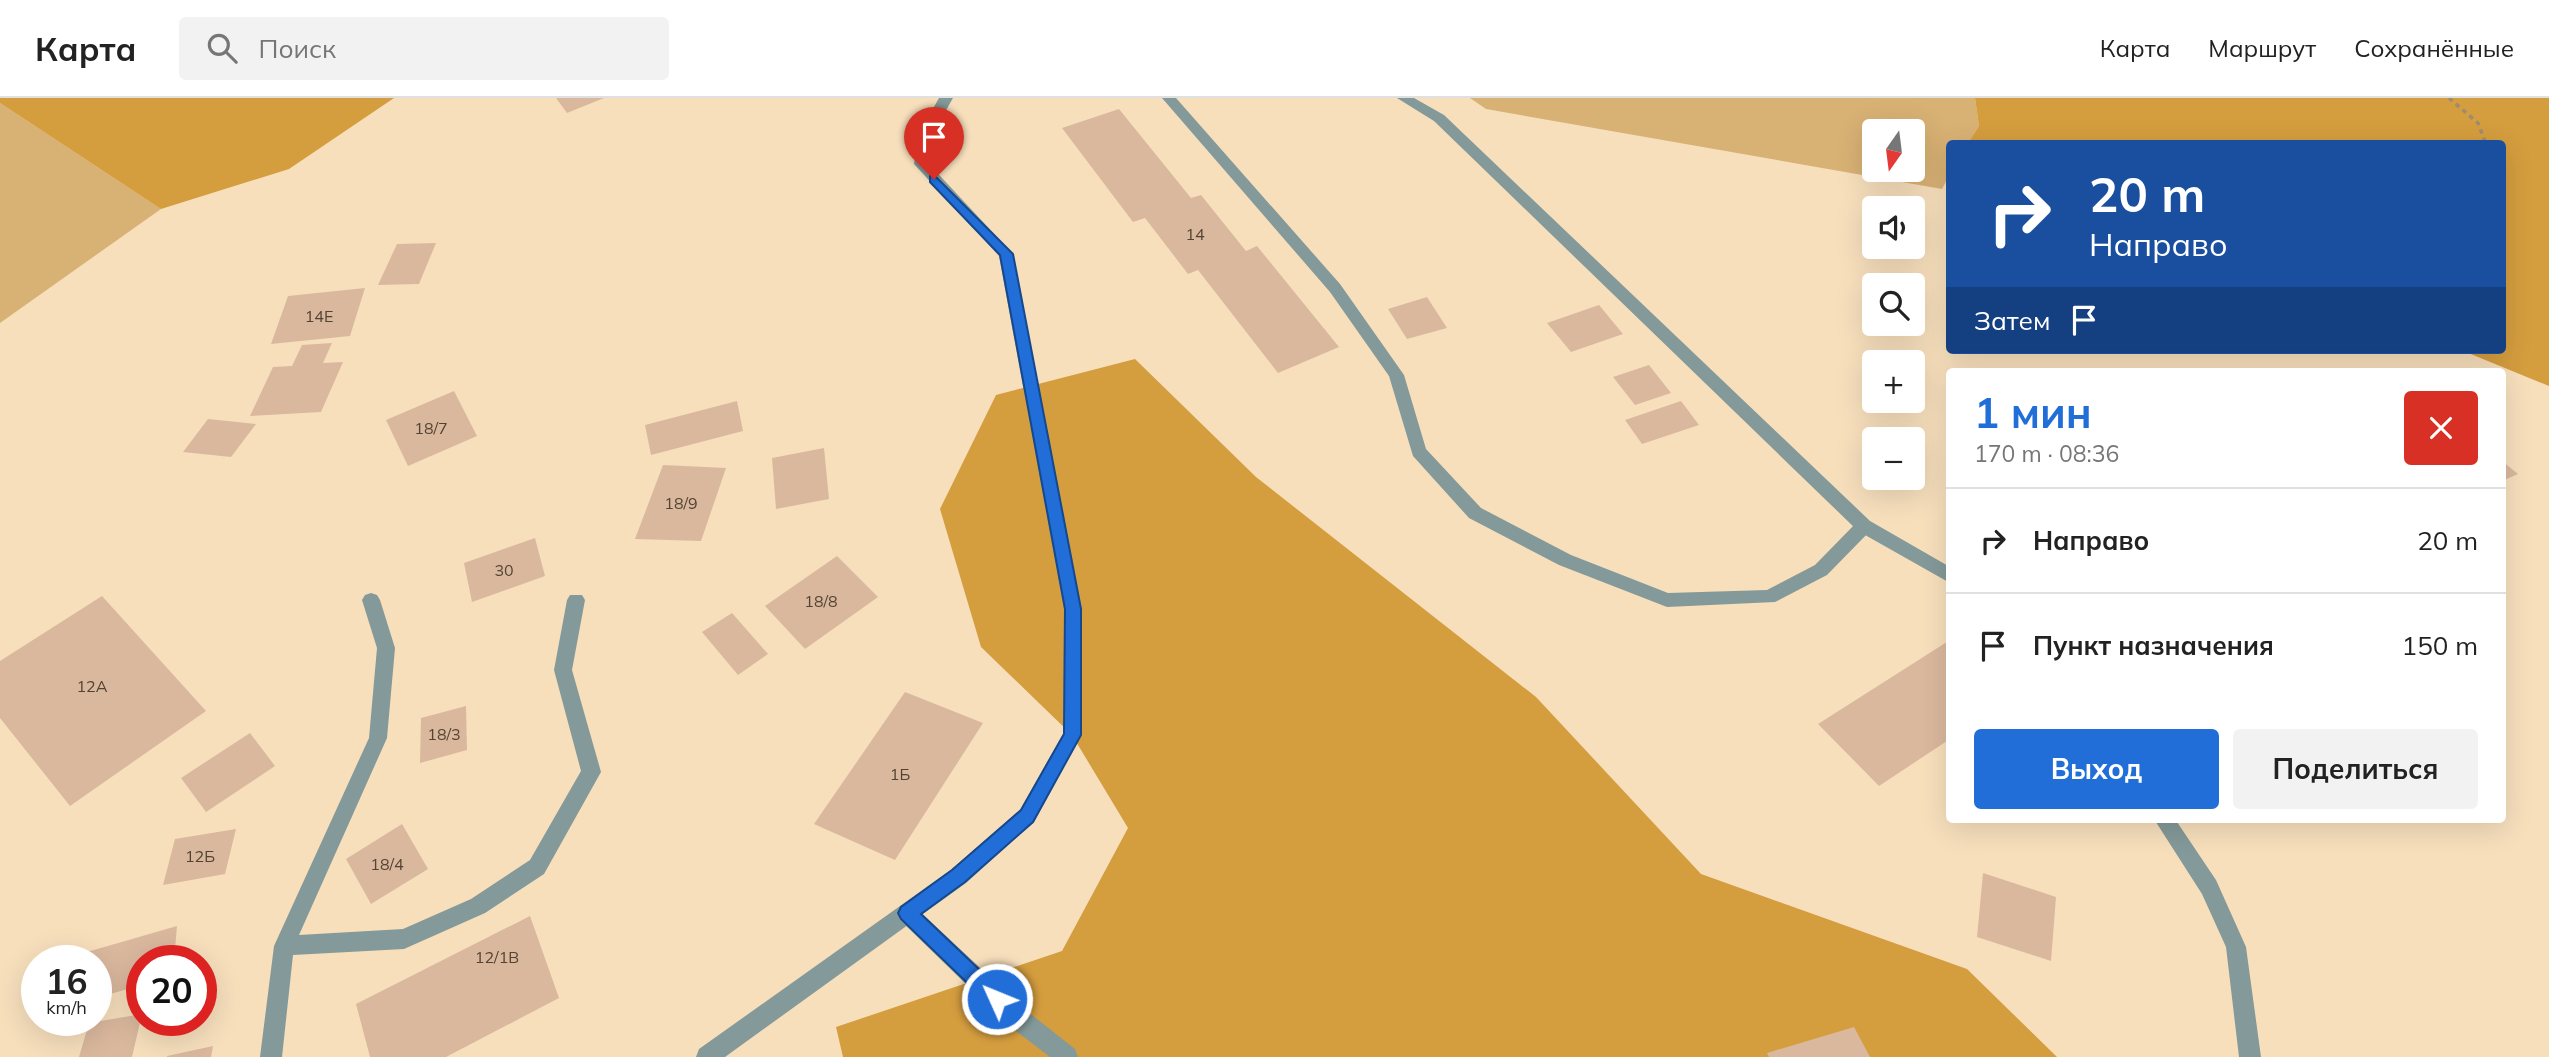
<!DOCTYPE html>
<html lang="ru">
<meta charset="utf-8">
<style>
:root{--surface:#fff;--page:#f2f2f2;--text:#222;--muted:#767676;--line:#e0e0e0;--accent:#216ed9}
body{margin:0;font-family:Mulish,sans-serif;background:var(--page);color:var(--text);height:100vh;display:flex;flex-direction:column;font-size:26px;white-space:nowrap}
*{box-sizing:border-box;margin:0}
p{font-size:23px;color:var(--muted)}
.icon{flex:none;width:38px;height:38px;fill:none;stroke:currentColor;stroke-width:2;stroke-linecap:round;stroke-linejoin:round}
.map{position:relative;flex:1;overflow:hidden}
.drawer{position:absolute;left:1946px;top:270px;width:560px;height:455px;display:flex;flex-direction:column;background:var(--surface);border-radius:7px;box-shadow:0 7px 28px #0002}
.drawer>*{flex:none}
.banner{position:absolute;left:1946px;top:42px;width:560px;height:214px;border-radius:7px;box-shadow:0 7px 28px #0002;background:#1a4fa0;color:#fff;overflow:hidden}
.needle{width:46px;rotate:194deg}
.buttons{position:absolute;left:1862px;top:21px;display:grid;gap:14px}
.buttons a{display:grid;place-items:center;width:63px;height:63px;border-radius:7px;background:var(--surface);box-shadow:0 7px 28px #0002;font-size:35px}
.speed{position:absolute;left:21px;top:847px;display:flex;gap:14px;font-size:35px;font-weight:700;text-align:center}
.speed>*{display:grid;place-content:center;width:91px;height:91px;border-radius:50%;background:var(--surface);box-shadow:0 7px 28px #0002;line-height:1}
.speed small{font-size:18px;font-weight:400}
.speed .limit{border:10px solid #d22;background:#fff;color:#111}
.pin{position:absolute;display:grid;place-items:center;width:60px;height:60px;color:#fff;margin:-72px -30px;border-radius:50% 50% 50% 0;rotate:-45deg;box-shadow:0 0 7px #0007}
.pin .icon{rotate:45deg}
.me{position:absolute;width:77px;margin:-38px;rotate:314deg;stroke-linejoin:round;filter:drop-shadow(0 0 5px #0008)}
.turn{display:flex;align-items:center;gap:24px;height:147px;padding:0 28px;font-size:32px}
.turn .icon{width:91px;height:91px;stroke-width:2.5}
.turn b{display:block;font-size:49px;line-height:60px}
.then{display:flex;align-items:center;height:66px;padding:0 28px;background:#0003;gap:14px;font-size:26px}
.round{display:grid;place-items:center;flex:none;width:74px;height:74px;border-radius:7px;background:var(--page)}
.head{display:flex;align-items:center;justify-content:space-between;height:119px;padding:0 28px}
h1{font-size:42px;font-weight:700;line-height:52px;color:var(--accent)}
.cta{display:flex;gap:14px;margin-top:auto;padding:14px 28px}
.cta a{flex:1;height:80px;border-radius:7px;background:var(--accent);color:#fff;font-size:28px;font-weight:700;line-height:80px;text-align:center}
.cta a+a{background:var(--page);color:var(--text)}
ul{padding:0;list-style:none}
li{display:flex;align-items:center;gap:21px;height:105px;padding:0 28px;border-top:2px solid var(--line)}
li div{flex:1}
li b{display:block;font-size:26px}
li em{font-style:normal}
header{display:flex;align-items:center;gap:42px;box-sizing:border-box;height:98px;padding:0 35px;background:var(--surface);border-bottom:2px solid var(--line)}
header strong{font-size:33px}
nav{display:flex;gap:38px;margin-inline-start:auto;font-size:24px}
.search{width:490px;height:63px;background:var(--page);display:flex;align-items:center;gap:18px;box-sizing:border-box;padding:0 24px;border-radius:7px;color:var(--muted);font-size:26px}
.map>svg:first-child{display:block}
</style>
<header>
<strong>Карта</strong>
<div class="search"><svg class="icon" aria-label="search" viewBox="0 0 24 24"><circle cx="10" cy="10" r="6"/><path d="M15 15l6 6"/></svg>Поиск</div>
<nav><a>Карта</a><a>Маршрут</a><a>Сохранённые</a></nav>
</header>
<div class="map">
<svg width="2549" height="959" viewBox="0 0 2549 959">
<rect width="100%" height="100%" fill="#f7dfbc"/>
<path fill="#d8b174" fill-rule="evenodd" d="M1470 0H1975L1979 28 1968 45 1950 46 1949 78 1942 91 1486 11ZM1874 33H1913V72H1874Z
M0 5 161 111 0 225Z"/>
<path fill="#d49d3e" d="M0 0H394L289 71 161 111 0 5Z
M1975 0H2549V288L2461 252H2502V46L1968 45 1979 28Z
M1135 261 1256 379 1536 599 1701 776 1967 871 2057 959H843L836 929 1062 853 1128 730 1072 637 981 549 940 411 996 297Z"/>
<path fill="#dab89e" d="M556 0H604L567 15Z
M1119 11 1191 100 1201 97 1246 153 1257 148 1339 249 1278 275 1198 172 1188 176 1145 120 1133 124 1062 30Z
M436 145 419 186 378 187 397 146Z
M365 190 350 238 271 246 288 198Z
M1427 199 1447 230 1407 241 1388 211Z
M1599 207 1623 236 1571 254 1547 225Z
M332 245 323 265 343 264 321 314 250 318 273 269 292 268 302 247Z
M1649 267 1671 295 1635 307 1613 279Z
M454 293 477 338 408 368 386 322Z
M737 303 743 333 651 357 645 327Z
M1681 303 1699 327 1642 346 1625 322Z
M208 321 256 326 231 359 183 354Z
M824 350 829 401 776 411 772 360Z
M2502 363 2518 376 2502 383Z
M663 367 726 370 701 443 635 441Z
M535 440 545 478 472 504 464 465Z
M837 458 878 499 805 551 765 508Z
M102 498 206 613 70 708 0 620V563Z
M732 515 768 556 738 577 702 534Z
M1950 542V641L1879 688 1818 626Z
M905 594 983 625 895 762 814 726Z
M466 608 467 652 420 665 421 620Z
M250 635 275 668 206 714 181 680Z
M402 726 428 771 371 806 346 761Z
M236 731 225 776 163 787 175 741Z
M1983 775 2056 799 2051 863 1977 839Z
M530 818 559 900 446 959H370L356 906Z
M177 828 174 863H142V887L96 900V863H86L87 854Z
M142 916 132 959H79L89 925Z
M1854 929 1870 959H1769L1767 955Z
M213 948 211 959H167V958Z"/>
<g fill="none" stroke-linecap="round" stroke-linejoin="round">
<path stroke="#9d8b72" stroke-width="3.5" stroke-dasharray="4.5 4.5" stroke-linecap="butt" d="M2449 0 2478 25 2486 46"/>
<path fill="#849999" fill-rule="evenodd" d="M1162 0H1176L1340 186 1404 277 1426 351 1481 410 1571 457 1668 495 1767 492 1815 467 1858 423H1870L1873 428 1870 433 1827 477 1775 504 1667 509 1559 467 1469 420 1413 358 1389 278 1330 194Z
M371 495 377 497 380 502 395 550 387 640 299 837 403 831 471 801 530 762 581 673 554 572 567 502 570 497H582L585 502 572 572 601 674 544 776 485 815 404 851 293 857 282 959H260L274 848 369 640 377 550 362 502 365 497Z
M907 805 914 808 1023 910 1075 951 1078 959H1050L1007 926 900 822 897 815 900 808Z"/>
<path fill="#849999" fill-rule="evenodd" d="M939 0H953L932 37 928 65 1013 156 1082 511 1081 637 1034 724 966 785 725 959H696L699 951 952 771 1020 712 1063 636 1064 511 999 158 914 66 918 37Z
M1397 0H1414L1444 17 1870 423 1950 469V485L1858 433 1434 23Z
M2154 721H2175L2216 782 2246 849 2261 959H2239L2226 849 2202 796Z"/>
</g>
<path fill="#216ed9" stroke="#15488d" stroke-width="2" d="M934 77 1013 156 1081 511V637L1033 724 965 784 921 816 1003 894 1006 901 1003 907 997 910 990 907 901 821 898 815 901 809 952 772 1021 712 1064 636 1065 511 1000 157 930 84V78Z"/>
<g text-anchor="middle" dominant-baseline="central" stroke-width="6" stroke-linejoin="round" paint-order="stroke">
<g font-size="16" fill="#524333">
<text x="1195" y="136">14</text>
<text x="319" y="218">14Е</text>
<text x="431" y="330">18/7</text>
<text x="681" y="405">18/9</text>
<text x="504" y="472">30</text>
<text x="821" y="503">18/8</text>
<text x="92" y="588">12А</text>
<text x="444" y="636">18/3</text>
<text x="900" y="676">1Б</text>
<text x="200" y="758">12Б</text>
<text x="387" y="766">18/4</text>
<text x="497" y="859">12/1В</text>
</g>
</g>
</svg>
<div class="buttons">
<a><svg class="needle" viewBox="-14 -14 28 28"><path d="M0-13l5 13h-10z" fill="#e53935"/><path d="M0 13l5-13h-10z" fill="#767676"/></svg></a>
<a><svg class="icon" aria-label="sound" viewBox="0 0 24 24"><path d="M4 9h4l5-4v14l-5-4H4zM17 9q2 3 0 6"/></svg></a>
<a><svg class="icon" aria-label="search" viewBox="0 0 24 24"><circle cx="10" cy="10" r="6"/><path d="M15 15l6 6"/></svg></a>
<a>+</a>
<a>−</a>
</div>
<div class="speed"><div>16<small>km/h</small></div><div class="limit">20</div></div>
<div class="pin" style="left:934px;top:81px;background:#d93025"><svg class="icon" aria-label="arrive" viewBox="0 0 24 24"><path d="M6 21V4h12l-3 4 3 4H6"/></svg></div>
<svg class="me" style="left:997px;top:901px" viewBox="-20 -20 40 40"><circle r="17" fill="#216ed9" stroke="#fff" stroke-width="3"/><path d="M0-11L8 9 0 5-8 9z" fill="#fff"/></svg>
<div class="banner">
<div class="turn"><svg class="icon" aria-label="right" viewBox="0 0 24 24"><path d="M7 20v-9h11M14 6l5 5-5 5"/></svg><div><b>20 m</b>Направо</div></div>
<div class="then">Затем<svg class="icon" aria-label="arrive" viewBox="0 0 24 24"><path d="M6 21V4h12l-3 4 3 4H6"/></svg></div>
</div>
<section class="drawer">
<div class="head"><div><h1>1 мин</h1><p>170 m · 08:36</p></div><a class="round" style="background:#d93025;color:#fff"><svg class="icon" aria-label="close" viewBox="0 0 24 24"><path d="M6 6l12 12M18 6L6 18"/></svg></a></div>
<ul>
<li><svg class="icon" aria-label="right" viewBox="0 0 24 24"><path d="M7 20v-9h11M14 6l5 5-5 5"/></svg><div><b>Направо</b></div><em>20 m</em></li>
<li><svg class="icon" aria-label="arrive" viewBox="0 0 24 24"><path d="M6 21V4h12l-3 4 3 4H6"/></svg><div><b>Пункт назначения</b></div><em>150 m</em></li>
</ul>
<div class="cta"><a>Выход</a><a>Поделиться</a></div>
</section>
</div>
